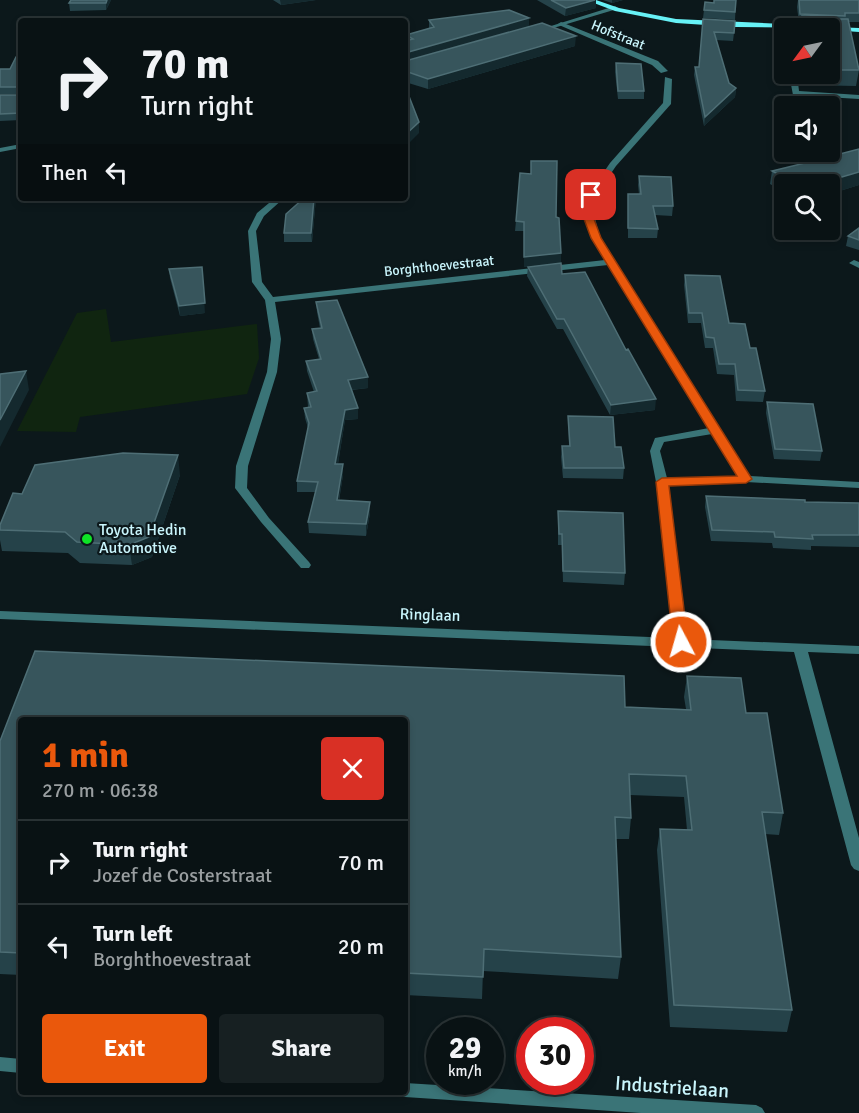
<!DOCTYPE html>
<meta charset="utf-8">
<style>
:root{--surface:#091214;--page:#172022;--text:#f1f3f6;--muted:#999ea0;--line:#293234;--accent:#ea580c}
body{margin:0;font-family:Signika,sans-serif;background:var(--page);color:var(--text);height:100vh;display:flex;flex-direction:column;font-size:22px;white-space:nowrap}
*{box-sizing:border-box;margin:0}
p{font-size:20px;color:var(--muted)}
.icon{flex:none;width:33px;height:33px;fill:none;stroke:currentColor;stroke-width:2;stroke-linecap:round;stroke-linejoin:round}
.map{position:relative;flex:1;overflow:hidden}
.sheet{position:absolute;left:18px;top:717px;width:390px;height:378px;display:flex;flex-direction:column;background:var(--surface);border-radius:6px;box-shadow:0 3px 9px #0003,0 0 0 2px var(--line)}
.sheet>*{flex:none}
.banner{position:absolute;left:18px;top:18px;width:390px;height:183px;border-radius:6px;box-shadow:0 3px 9px #0003,0 0 0 2px var(--line);background:#091214;color:var(--text);overflow:hidden}
.needle{width:39px;rotate:237deg}
.tools{position:absolute;left:774px;top:18px;display:grid;gap:12px}
.tools a{display:grid;place-items:center;width:66px;height:66px;border-radius:6px;background:var(--surface);box-shadow:0 3px 9px #0003,0 0 0 2px var(--line);font-size:30px}
.speed{position:absolute;left:426px;top:1017px;display:flex;gap:12px;font-size:30px;font-weight:700;text-align:center}
.speed>*{display:grid;place-content:center;width:78px;height:78px;border-radius:50%;background:var(--surface);box-shadow:0 3px 9px #0003,0 0 0 2px var(--line);line-height:1}
.speed small{font-size:15px;font-weight:400}
.speed .limit{border:9px solid #d22;background:#fff;color:#111}
.pin{position:absolute;display:grid;place-items:center;width:51px;height:51px;color:#fff;margin:-26px;border-radius:12px;box-shadow:0 3px 9px #0006}
.me{position:absolute;width:66px;margin:-33px;rotate:354deg;stroke-linejoin:round;filter:drop-shadow(0 0 4px #0008)}
.turn{display:flex;align-items:center;gap:21px;height:126px;padding:0 24px;font-size:27px}
.turn .icon{width:78px;height:78px;stroke-width:2.5}
.turn b{display:block;font-size:42px;line-height:51px}
.then{display:flex;align-items:center;height:57px;padding:0 24px;background:#0003;gap:12px;font-size:22px}
.round{display:grid;place-items:center;flex:none;width:63px;height:63px;border-radius:6px;background:var(--page)}
.summary{display:flex;align-items:center;justify-content:space-between;height:102px;padding:0 24px}
h1{font-size:36px;font-weight:700;line-height:45px;color:var(--accent)}
.button{display:flex;gap:12px;margin-top:auto;padding:12px 24px}
.button a{flex:1;height:69px;border-radius:6px;background:var(--accent);color:#fff;font-size:24px;font-weight:700;line-height:69px;text-align:center}
.button a+a{background:var(--page);color:var(--text)}
ul{padding:0;list-style:none}
li{display:flex;align-items:center;gap:18px;height:84px;padding:0 24px;border-top:2px solid var(--line)}
li div{flex:1}
li b{display:block;font-size:22px}
li em{font-style:normal}
.map>svg:first-child{display:block}
</style>
<div class="map">
<svg width="859" height="1113" viewBox="0 0 859 1113">
<rect width="100%" height="100%" fill="#0c181b"/>
<path fill="#102510" d="M106 309 111 342 257 324 259 358 247 394 80 417 76 432 17 431 77 313Z"/>
<g fill="none" stroke-linecap="round" stroke-linejoin="round">
<path fill="#3a7477" fill-rule="evenodd" d="M789 74H797L799 91 859 95V99L793 95Z"/>
<path fill="#3a7477" fill-rule="evenodd" d="M561 22 658 61 668 71 661 73 652 65 559 25 558 24Z
M665 77 672 79 671 104 616 166 595 197V218L600 238 750 476 859 482V488L746 482 668 485 687 639 859 646V654L808 652 859 838V871L854 869 851 865 794 652 0 619V611L674 638 656 482 650 451 655 438 709 428 608 265 275 302 281 339 277 372 248 466 247 488 269 518 309 562 311 565 309 568H301L261 522 235 488 236 466 267 372 271 339 265 300 252 282 248 231 257 213 275 198H284L264 216 256 231 262 282 273 297 605 260 592 238 588 228 586 213 587 197 610 163 663 103ZM712 434 738 476 667 478 660 451 664 442Z
M854 260 859 262V268L849 263Z
M0 1057 21 1059V1073L0 1071Z
M405 1083 756 1105 762 1108 765 1113H641L405 1097 399 1095 397 1092H405Z"/>
<path fill="#3a7477" fill-rule="evenodd" d="M615 6 618 8 617 9 540 32 535 31Z
M21 144V148L0 152V148Z"/>
<path fill="#67f1f6" fill-rule="evenodd" d="M586 0H596L619 8 676 19 826 26 829 28 736 27 676 23 615 11Z
M834 27 859 28V32L832 30 831 29Z"/>
</g>
<path fill="#254249" d="M71 0H111L106 10 70 11 69 3Z
M273 0H316L281 5Z
M537 0H596V8L565 16Z
M603 0H623L612 3Z
M736 0 735 20 703 18 705 2 713 3Z
M798 0H859V22H849L859 70 856 86 806 85 805 74H830V28H800L801 23H799L797 7Z
M703 19 734 33 733 41 716 40 729 83 736 88 735 97 704 126 694 75 695 67H699Z
M429 20 529 27 575 46 428 89 405 82V41L406 35 429 29Z
M21 57V94H0V69H10Z
M616 63 644 91V99H618L615 72Z
M21 94V120L0 121V95H20Z
M859 149V185L830 194V184H784V192L770 184 772 171 813 161Z
M639 176 673 206 672 216 655 215 658 229 657 238H628V194H639L638 185Z
M316 198 312 242H284V233Z
M556 217 561 253V263L524 267V231H515L516 221Z
M859 228V250L846 246 848 236Z
M528 267 562 274 626 350 655 410 610 415 563 329H557L527 276Z
M169 269 205 313 180 316 170 278Z
M685 275 729 323 750 348 765 391 763 402 736 401 734 375 717 374 713 348H705L701 323H688L684 285Z
M316 302 368 388 352 390 358 408V419L345 420 338 464 343 475 339 501 370 502V513L366 536 309 533 308 522 315 492H297V481L308 428 305 418 304 408 308 407 307 393 314 392 307 371 306 361 319 359 313 339 312 329 320 328 317 312Z
M767 402 822 451 820 461 774 459 766 413Z
M568 416 615 447 624 468 623 479 563 478 561 457 562 446H569Z
M180 475 152 557 132 565 80 563 68 553 2 551 0 540V525L22 494Z
M706 496 805 502 859 503V547L811 546V550L773 548 772 543 711 541 705 507Z
M558 511 625 573 624 585 563 582 562 545H558Z
M35 651 624 676 625 707 686 709 684 697 687 676 741 678 746 713H767L783 813 779 835 765 834 792 1010 787 1032 670 1027 657 850 660 829 687 830 684 797 630 795 631 818 629 839H616L621 957 618 979 483 971 482 999 405 995V720H21V975L0 974V741Z"/>
<path fill="#14292e" d="M107 0H111L106 10V3Z
M280 0H316L281 5Z
M596 0V8L565 16 566 8Z
M612 0H623L612 3Z
M529 18V28L405 64V53Z
M576 36 575 46 428 89V79Z
M736 88 735 97 704 126 705 117Z
M419 122V133L405 147V135Z
M859 172V185L830 194V184H818Z
M314 198H316L312 242 311 233Z
M561 253V263L524 267V257Z
M202 267 205 313 180 316 179 306Z
M26 371 29 390 0 447V420Z
M368 377V388L349 390 348 380Z
M656 399 655 410 610 415 611 405Z
M358 408V419L345 420 336 475 335 464 345 410Z
M178 455 180 475 152 557 132 565 129 545Z
M343 464V475L337 511V500Z
M370 502V513L366 536V524Z"/>
<path fill="#37555c" stroke="#4e6e75" stroke-width="1.5" d="M71 0H107L106 3H69Z
M551 0H595L566 8Z
M714 0H736L735 12 704 10 705 2 714 3Z
M799 0H859V13H845V16L800 14Z
M509 10 529 18 405 53V41L413 39 406 35 434 27 429 20Z
M802 16H830L832 19H848L859 70H830V28H804Z
M703 19 735 21 734 33 714 32 729 83 736 88 705 117 695 67H699Z
M542 23 576 36 428 79 405 71V61Z
M16 57H21V90L20 87H0V69H10Z
M616 63 641 64 644 91H618Z
M405 86 419 122 405 135Z
M21 94V113L0 114V95H20Z
M859 149V172L818 184H797L772 171 813 161Z
M531 161H557L556 217 559 218 561 253 524 257V222L516 221 520 173 531 174Z
M639 176 671 177 673 206H653L658 229 628 228V194H641Z
M304 198H314L311 233H284L286 214Z
M859 228V240L848 236Z
M561 263 562 274 585 272 626 350 628 349 656 399 611 405 564 319H557L528 267Z
M202 267 205 303 179 306 169 269Z
M685 275 720 276 729 323 745 324 750 348H756L765 391 738 390 735 364H719L714 338 706 337 702 313H689Z
M337 300 368 377 348 380 358 408 345 410 335 464H343L337 500 370 502 366 524 308 522 318 482 297 481 309 423 304 408 311 407 307 393 317 391 306 361 321 359 312 329 322 328 316 302Z
M26 371 0 420V374Z
M767 402 813 404 822 451 775 449Z
M568 416 613 417 615 447H621L624 468H564L562 446H570Z
M123 453 178 455 149 537 129 545 77 542 65 532 0 530V525L13 493 22 494 35 465Z
M706 496 805 500V502L859 503V535H812L813 539 775 537 774 532 712 530Z
M558 511 623 513 625 573 563 571 562 534H559Z
M35 651 624 676 625 707 691 710 687 676 741 678 746 713H767L783 813 762 812 792 1010 674 1005 660 829 692 830 686 776 629 774 631 818 615 817 621 957 484 949 483 977 405 973V720H21V953L0 952V741Z"/>
<path fill="#ea580c" stroke="#983908" stroke-width="1.5" d="M591 192 596 195 594 219 601 238 752 479 746 483 669 486 688 642 681 646 673 642 656 482 662 478 737 476 591 238 584 219 586 195Z"/>
<circle fill="#0ee326" stroke="#0c181b" stroke-width="2" cx="87" cy="539" r="6"/>
<g text-anchor="middle" dominant-baseline="central" stroke-width="4.5" stroke-linejoin="round" paint-order="stroke">
<g font-size="14" fill="#c9f5fc" stroke="#0c181b">
<text transform="translate(618 35) rotate(22)">Hofstraat</text>
<text transform="translate(439 266) rotate(-6)">Borghthoevestraat</text>
</g>
<g font-size="16" fill="#c9f5fc" stroke="#0c181b" text-anchor="start">
<text x="99" y="530">Toyota Hedin<tspan x="99" dy="18">Automotive</tspan></text>
</g>
<g font-size="16" fill="#c9f5fc" stroke="#0c181b">
<text transform="translate(430 615) rotate(2)">Ringlaan</text>
</g>
<g font-size="20" fill="#c9f5fc" stroke="#0c181b">
<text transform="translate(672 1087) rotate(4)">Industrielaan</text>
</g>
</g>
</svg>
<div class="tools">
<a><svg class="needle" viewBox="-14 -14 28 28"><path d="M0-13l5 13h-10z" fill="#e53935"/><path d="M0 13l5-13h-10z" fill="#999ea0"/></svg></a>
<a><svg class="icon" aria-label="sound" viewBox="0 0 24 24"><path d="M4 9h4l5-4v14l-5-4H4zM17 9q2 3 0 6"/></svg></a>
<a><svg class="icon" aria-label="search" viewBox="0 0 24 24"><circle cx="10" cy="10" r="6"/><path d="M15 15l6 6"/></svg></a>
</div>
<div class="speed"><div>29<small>km/h</small></div><div class="limit">30</div></div>
<div class="pin" style="left:591px;top:195px;background:#d93025"><svg class="icon" aria-label="arrive" viewBox="0 0 24 24"><path d="M6 21V4h12l-3 4 3 4H6"/></svg></div>
<svg class="me" style="left:681px;top:642px" viewBox="-20 -20 40 40"><circle r="17" fill="#ea580c" stroke="#fff" stroke-width="3"/><path d="M0-11L8 9 0 5-8 9z" fill="#fff"/></svg>
<div class="banner">
<div class="turn"><svg class="icon" aria-label="right" viewBox="0 0 24 24"><path d="M7 20v-9h11M14 6l5 5-5 5"/></svg><div><b>70 m</b>Turn right</div></div>
<div class="then">Then<svg class="icon" aria-label="left" viewBox="0 0 24 24"><path d="M17 20v-9H6M10 6l-5 5 5 5"/></svg></div>
</div>
<section class="sheet">
<div class="summary"><div><h1>1 min</h1><p>270 m · 06:38</p></div><a class="round" style="background:#d93025;color:#fff"><svg class="icon" aria-label="close" viewBox="0 0 24 24"><path d="M6 6l12 12M18 6L6 18"/></svg></a></div>
<ul>
<li><svg class="icon" aria-label="right" viewBox="0 0 24 24"><path d="M7 20v-9h11M14 6l5 5-5 5"/></svg><div><b>Turn right</b><p>Jozef de Costerstraat</p></div><em>70 m</em></li>
<li><svg class="icon" aria-label="left" viewBox="0 0 24 24"><path d="M17 20v-9H6M10 6l-5 5 5 5"/></svg><div><b>Turn left</b><p>Borghthoevestraat</p></div><em>20 m</em></li>
</ul>
<div class="button"><a>Exit</a><a>Share</a></div>
</section>
</div>
